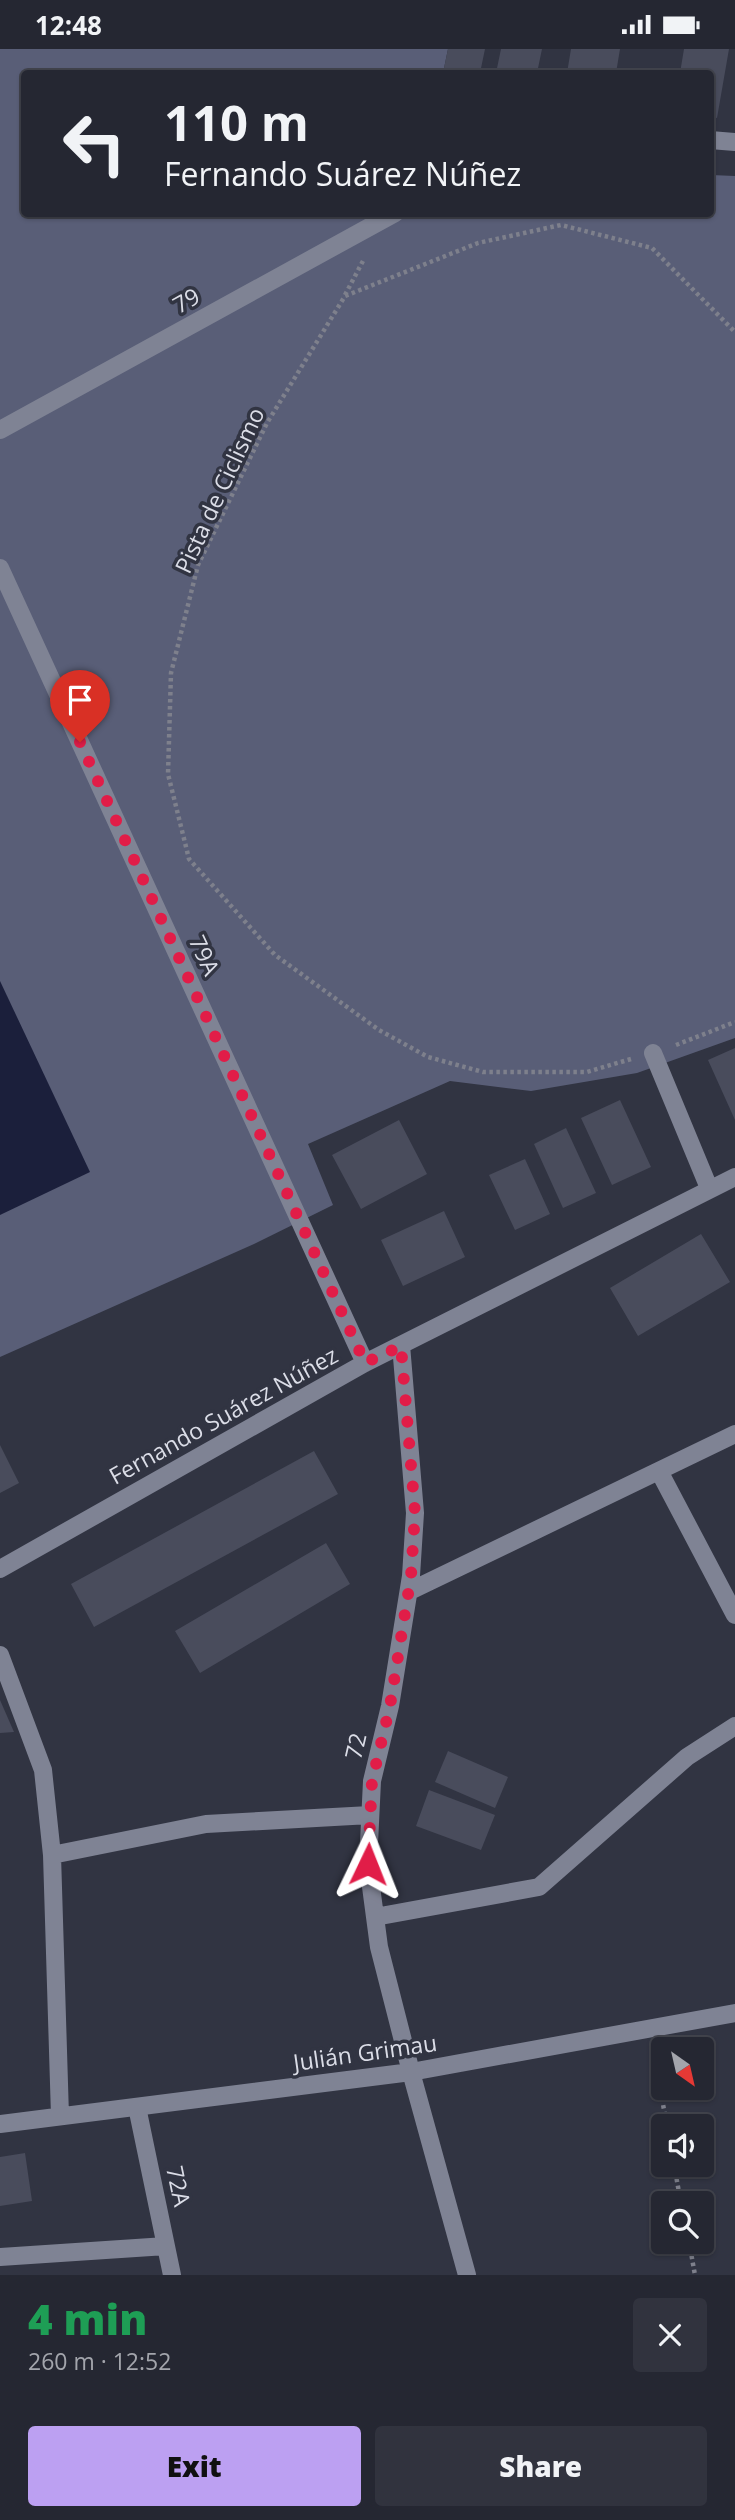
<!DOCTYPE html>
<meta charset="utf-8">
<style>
:root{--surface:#252732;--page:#31333e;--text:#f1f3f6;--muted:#a3a5ac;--line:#42444d;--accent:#bca0f2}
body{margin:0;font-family:"Open Sans",sans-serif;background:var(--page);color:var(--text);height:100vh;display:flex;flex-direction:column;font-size:26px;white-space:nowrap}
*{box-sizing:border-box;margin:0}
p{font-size:23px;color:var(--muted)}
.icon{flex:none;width:38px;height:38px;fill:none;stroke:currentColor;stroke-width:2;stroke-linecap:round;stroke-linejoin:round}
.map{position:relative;height:2226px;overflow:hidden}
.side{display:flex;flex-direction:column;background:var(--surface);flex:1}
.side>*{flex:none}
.hud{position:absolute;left:21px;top:21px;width:693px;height:147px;border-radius:7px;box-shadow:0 2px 5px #0004,0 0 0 2px var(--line);background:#252732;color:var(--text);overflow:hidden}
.needle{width:46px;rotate:146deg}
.fabs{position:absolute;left:651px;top:1988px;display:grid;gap:14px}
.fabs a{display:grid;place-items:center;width:63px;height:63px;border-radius:7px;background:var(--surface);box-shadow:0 2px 5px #0004,0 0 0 2px var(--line);font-size:35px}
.pin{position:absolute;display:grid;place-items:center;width:60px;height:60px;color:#fff;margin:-72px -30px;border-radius:50% 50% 50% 0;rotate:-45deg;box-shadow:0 0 7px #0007}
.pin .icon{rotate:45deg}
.me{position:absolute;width:77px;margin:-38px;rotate:2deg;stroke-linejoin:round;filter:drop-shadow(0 0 5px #0008)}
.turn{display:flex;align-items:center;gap:24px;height:147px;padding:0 28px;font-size:32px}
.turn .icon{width:91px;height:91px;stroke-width:2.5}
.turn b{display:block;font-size:49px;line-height:60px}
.round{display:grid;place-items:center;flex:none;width:74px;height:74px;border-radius:7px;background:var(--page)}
.head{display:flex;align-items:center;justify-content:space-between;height:119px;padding:0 28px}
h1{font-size:42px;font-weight:800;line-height:52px;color:#1e9e55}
.cta{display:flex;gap:14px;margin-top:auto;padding:14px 28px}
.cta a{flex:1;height:80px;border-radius:7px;background:var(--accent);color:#111;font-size:28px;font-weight:800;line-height:80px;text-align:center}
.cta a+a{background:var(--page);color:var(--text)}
.status{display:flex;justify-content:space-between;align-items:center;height:49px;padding:0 35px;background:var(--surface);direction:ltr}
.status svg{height:19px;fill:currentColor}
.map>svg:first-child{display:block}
</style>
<div class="status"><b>12:48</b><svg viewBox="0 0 49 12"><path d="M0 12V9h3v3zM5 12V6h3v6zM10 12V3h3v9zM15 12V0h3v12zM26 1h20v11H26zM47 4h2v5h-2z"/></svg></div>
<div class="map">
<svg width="735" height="2226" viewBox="0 0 735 2226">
<rect width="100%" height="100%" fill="#313442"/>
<path fill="#595e77" d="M0 0H448L443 24H24V164H710L711 126 735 127V989L637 1024 531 1042 450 1032 308 1095 333 1156 254 1195 0 1308Z"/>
<path fill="#1b1f3b" d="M0 932 90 1123 0 1166Z"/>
<path fill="#494c5c" d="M448 0H485L480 24H443Z
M501 0H542L537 24H496Z
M571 0H620L616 24H567Z
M684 0H729L717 69 710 68V24H680Z
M735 999V1071L708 1011Z
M620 1051 651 1118 612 1136 581 1069Z
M399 1071 427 1125 361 1160 332 1106Z
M566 1079 596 1144 563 1159 534 1095Z
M525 1110 550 1165 515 1181 489 1126Z
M444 1162 465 1208 403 1237 381 1191Z
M701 1185 730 1233 638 1287 610 1239Z
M0 1396 19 1434 0 1444Z
M314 1402 338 1445 94 1578 71 1535Z
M326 1494 350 1535 200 1624 175 1582Z
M0 1651 14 1683 0 1684Z
M448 1702 508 1728 495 1759 435 1733Z
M429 1741 495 1766 481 1801 416 1777Z
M25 2104 32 2152 0 2157V2108Z"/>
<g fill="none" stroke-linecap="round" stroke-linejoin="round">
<path stroke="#7e808c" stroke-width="4.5" stroke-dasharray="3.5 3.5" stroke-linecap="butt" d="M345 246 364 210
M676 996 735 973
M631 1010 587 1023H483L428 1008 379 981 275 906 189 810 168 725 171 624 198 516 267 374 345 247 478 194 561 176 652 199 735 283
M653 2001 667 2077
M674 2116 681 2154
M689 2193 695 2226"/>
<path stroke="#7f8394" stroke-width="18" d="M710 91 735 93
M0 381 395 164
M0 519 365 1314
M653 1004 709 1139
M401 1296 415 1464 411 1527 390 1657 372 1732 368 1815 379 1898 411 2023 467 2226
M659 1422 735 1566
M0 1520 365 1314 735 1128
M410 1542 735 1385
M0 1606 43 1721 52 1806 60 2067
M52 1806 206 1775 370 1766
M375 1868 539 1838 687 1708 735 1677
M137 2058 172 2226
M0 2075 411 2023 735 1964
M0 2208 166 2197"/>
</g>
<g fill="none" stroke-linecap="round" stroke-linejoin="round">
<path stroke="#e11d48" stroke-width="12" stroke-dasharray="0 21.6" d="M80 693 365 1314 401 1297 415 1464 411 1527 390 1657 372 1732 368 1815"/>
</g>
<g text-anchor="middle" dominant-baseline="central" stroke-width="7" stroke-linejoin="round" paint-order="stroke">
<g font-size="23" fill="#dbdde7" stroke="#313442">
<text transform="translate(186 251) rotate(-29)">79</text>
<text transform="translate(219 441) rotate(-65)">Pista de Ciclismo</text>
<text transform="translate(205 906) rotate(65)">79A</text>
<text transform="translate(223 1366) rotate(-29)">Fernando Suárez Núñez</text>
<text transform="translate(355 1697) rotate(-77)">72</text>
<text transform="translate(365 2003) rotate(-8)">Julián Grimau</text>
<text transform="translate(179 2137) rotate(78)">72A</text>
</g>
</g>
</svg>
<div class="fabs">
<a><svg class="needle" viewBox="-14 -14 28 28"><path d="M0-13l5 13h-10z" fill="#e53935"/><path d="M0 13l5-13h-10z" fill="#a3a5ac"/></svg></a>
<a><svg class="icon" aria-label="sound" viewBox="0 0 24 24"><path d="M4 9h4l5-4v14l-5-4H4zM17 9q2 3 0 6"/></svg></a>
<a><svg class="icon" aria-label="search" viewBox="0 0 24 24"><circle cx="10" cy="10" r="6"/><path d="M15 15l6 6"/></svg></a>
</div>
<div class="pin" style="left:80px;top:693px;background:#d93025"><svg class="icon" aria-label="arrive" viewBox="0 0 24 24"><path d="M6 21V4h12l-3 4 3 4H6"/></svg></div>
<svg class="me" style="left:368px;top:1815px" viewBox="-20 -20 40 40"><path d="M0-17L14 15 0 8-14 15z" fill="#e11d48" stroke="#fff" stroke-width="4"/></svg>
<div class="hud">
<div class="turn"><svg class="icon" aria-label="left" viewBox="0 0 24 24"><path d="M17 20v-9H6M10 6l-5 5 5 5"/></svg><div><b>110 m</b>Fernando Suárez Núñez</div></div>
</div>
</div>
<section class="side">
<div class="head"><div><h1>4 min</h1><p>260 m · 12:52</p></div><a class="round"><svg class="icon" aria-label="close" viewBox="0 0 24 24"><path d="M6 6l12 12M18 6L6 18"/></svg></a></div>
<div class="cta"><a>Exit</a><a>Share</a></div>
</section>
